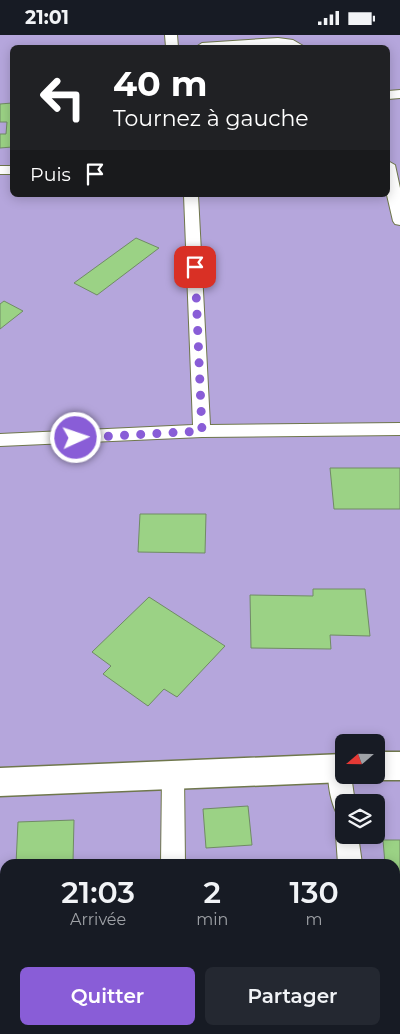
<!DOCTYPE html>
<html lang="fr">
<meta charset="utf-8">
<style>
:root{--surface:#171b24;--page:#242831;--text:#f1f3f6;--muted:#9ea1a6;--accent:#895dd7}
body{margin:0;font-family:Montserrat,sans-serif;background:var(--page);color:var(--text);height:100vh;display:flex;flex-direction:column;font-size:19px;white-space:nowrap}
*{box-sizing:border-box;margin:0}
p{font-size:16px;color:var(--muted)}
.icon{flex:none;width:28px;height:28px;fill:none;stroke:currentColor;stroke-width:2;stroke-linecap:round;stroke-linejoin:round}
.map{position:relative;flex:1;overflow:hidden}
.drawer{position:absolute;left:0px;top:824px;width:400px;height:176px;display:flex;flex-direction:column;background:var(--surface);border-radius:15px 15px 0 0;box-shadow:0 2px 12px #0003}
.drawer>*{flex:none}
.banner{position:absolute;left:10px;top:10px;width:380px;height:152px;border-radius:8px;box-shadow:0 2px 12px #0003;background:#202124;color:#fff;overflow:hidden}
.needle{width:32px;rotate:250deg}
.buttons{position:absolute;left:335px;top:699px;display:grid;gap:10px}
.buttons a{display:grid;place-items:center;width:50px;height:50px;border-radius:8px;background:var(--surface);box-shadow:0 2px 12px #0003;font-size:25px}
.pin{position:absolute;display:grid;place-items:center;width:42px;height:42px;color:#fff;margin:-21px;border-radius:10px;box-shadow:0 2px 8px #0006}
.me{position:absolute;width:55px;margin:-28px;rotate:87deg;stroke-linejoin:round;filter:drop-shadow(0 0 4px #0008)}
.turn{display:flex;align-items:center;gap:18px;height:105px;padding:0 20px;font-size:22px}
.turn .icon{width:65px;height:65px;stroke-width:2.5}
.turn b{display:block;font-size:35px;line-height:42px}
.then{display:flex;align-items:center;height:48px;padding:0 20px;background:#0003;gap:10px;font-size:19px}
.eta{display:flex;justify-content:space-evenly;align-items:center;height:85px;text-align:center}
.eta b{font-size:30px;font-weight:600;line-height:35px}
.cta{display:flex;gap:10px;margin-top:auto;padding:10px 20px}
.cta a{flex:1;height:58px;border-radius:8px;background:var(--accent);color:#fff;font-size:20px;font-weight:600;line-height:58px;text-align:center}
.cta a+a{background:var(--page);color:var(--text)}
.status{display:flex;justify-content:space-between;align-items:center;height:35px;padding:0 25px;background:var(--surface);direction:ltr}
.status svg{height:14px;fill:currentColor}
.map>svg:first-child{display:block}
</style>
<div class="status"><b>21:01</b><svg viewBox="0 0 49 12"><path d="M0 12V9h3v3zM5 12V6h3v6zM10 12V3h3v9zM15 12V0h3v12zM26 1h20v11H26zM47 4h2v5h-2z"/></svg></div>
<div class="map">
<svg width="400" height="999" viewBox="0 0 400 999">
<rect width="100%" height="100%" fill="#dce6b7"/>
<path fill="#b5a6dc" fill-rule="evenodd" d="M0 0H400V999H0ZM12 12H388V160H12ZM344 708H376V740H344ZM344 768H376V800H344ZM5 829H395V995H5Z"/>
<path fill="#9bd285" stroke="#708b65" d="M12 68V112L0 113V99H6L7 87H0V69Z
M136 203 159 213 97 260 74 248Z
M4 266 23 276 0 294V269Z
M330 433H400V474H334Z
M140 479H206L205 518 138 517Z
M313 554H365L370 601 330 600 331 614 251 613 250 560 313 561Z
M149 562 225 611 177 662 164 654 148 671 103 639 111 631 92 617Z
M248 771 252 810 206 813 203 774Z
M74 785 73 827 16 829 18 787Z
M383 805H400V837H395V829H385Z
M0 863H5V964H0Z"/>
<g fill="none" stroke-linecap="round" stroke-linejoin="round">
<defs>
<path id="street" d="M165 0H177L178 12H166Z
M278 3 293 5 305 12H196L202 8Z
M400 55V63L388 64V56Z
M388 126 395 130 400 153V190L395 189 393 186 387 160Z
M0 131H12V139H0Z
M184 160H198L210 390 400 388V400L202 402 0 411V399L193 390Z
M339 723 344 725V740H351L355 768H344V780L336 777C330 764 325 739 331 726Z
M173 731 181 734 184 741 185 829H161L162 741 165 734Z
M344 791V800H358L362 829H338L336 800 339 793Z
M158 995H184V999H158Z
M357 995H383L384 999H358Z"/>
<path id="secondary" d="M376 717H400V745H376L365 741 376 740Z
M344 719V740H356L355 743 344 747 0 761V733Z"/>
</defs>
<use href="#street" stroke="#6f774c" stroke-width="2"/>
<use href="#secondary" stroke="#6f774c" stroke-width="3"/>
<use href="#street" fill="#fff" fill-rule="evenodd"/>
<use href="#secondary" fill="#fff" fill-rule="evenodd"/>
</g>
<g fill="none" stroke-linecap="round" stroke-linejoin="round">
<path stroke="#895dd7" stroke-width="9" stroke-dasharray="0 16.2" d="M76 403 202 396 195 232"/>
</g>
</svg>
<div class="buttons">
<a><svg class="needle" viewBox="-14 -14 28 28"><path d="M0-13l5 13h-10z" fill="#e53935"/><path d="M0 13l5-13h-10z" fill="#9ea1a6"/></svg></a>
<a><svg class="icon" aria-label="layers" viewBox="0 0 24 24"><path d="M12 4l9 5-9 5-9-5zM3 14l9 5 9-5"/></svg></a>
</div>
<div class="pin" style="left:195px;top:232px;background:#d93025"><svg class="icon" aria-label="arrive" viewBox="0 0 24 24"><path d="M6 21V4h12l-3 4 3 4H6"/></svg></div>
<svg class="me" style="left:76px;top:403px" viewBox="-20 -20 40 40"><circle r="17" fill="#895dd7" stroke="#fff" stroke-width="3"/><path d="M0-11L8 9 0 5-8 9z" fill="#fff"/></svg>
<div class="banner">
<div class="turn"><svg class="icon" aria-label="left" viewBox="0 0 24 24"><path d="M17 20v-9H6M10 6l-5 5 5 5"/></svg><div><b>40 m</b>Tournez à gauche</div></div>
<div class="then">Puis<svg class="icon" aria-label="arrive" viewBox="0 0 24 24"><path d="M6 21V4h12l-3 4 3 4H6"/></svg></div>
</div>
<section class="drawer">
<div class="eta">
<div><b>21:03</b><p>Arrivée</p></div>
<div><b>2</b><p>min</p></div>
<div><b>130</b><p>m</p></div>
</div>
<div class="cta"><a>Quitter</a><a>Partager</a></div>
</section>
</div>
